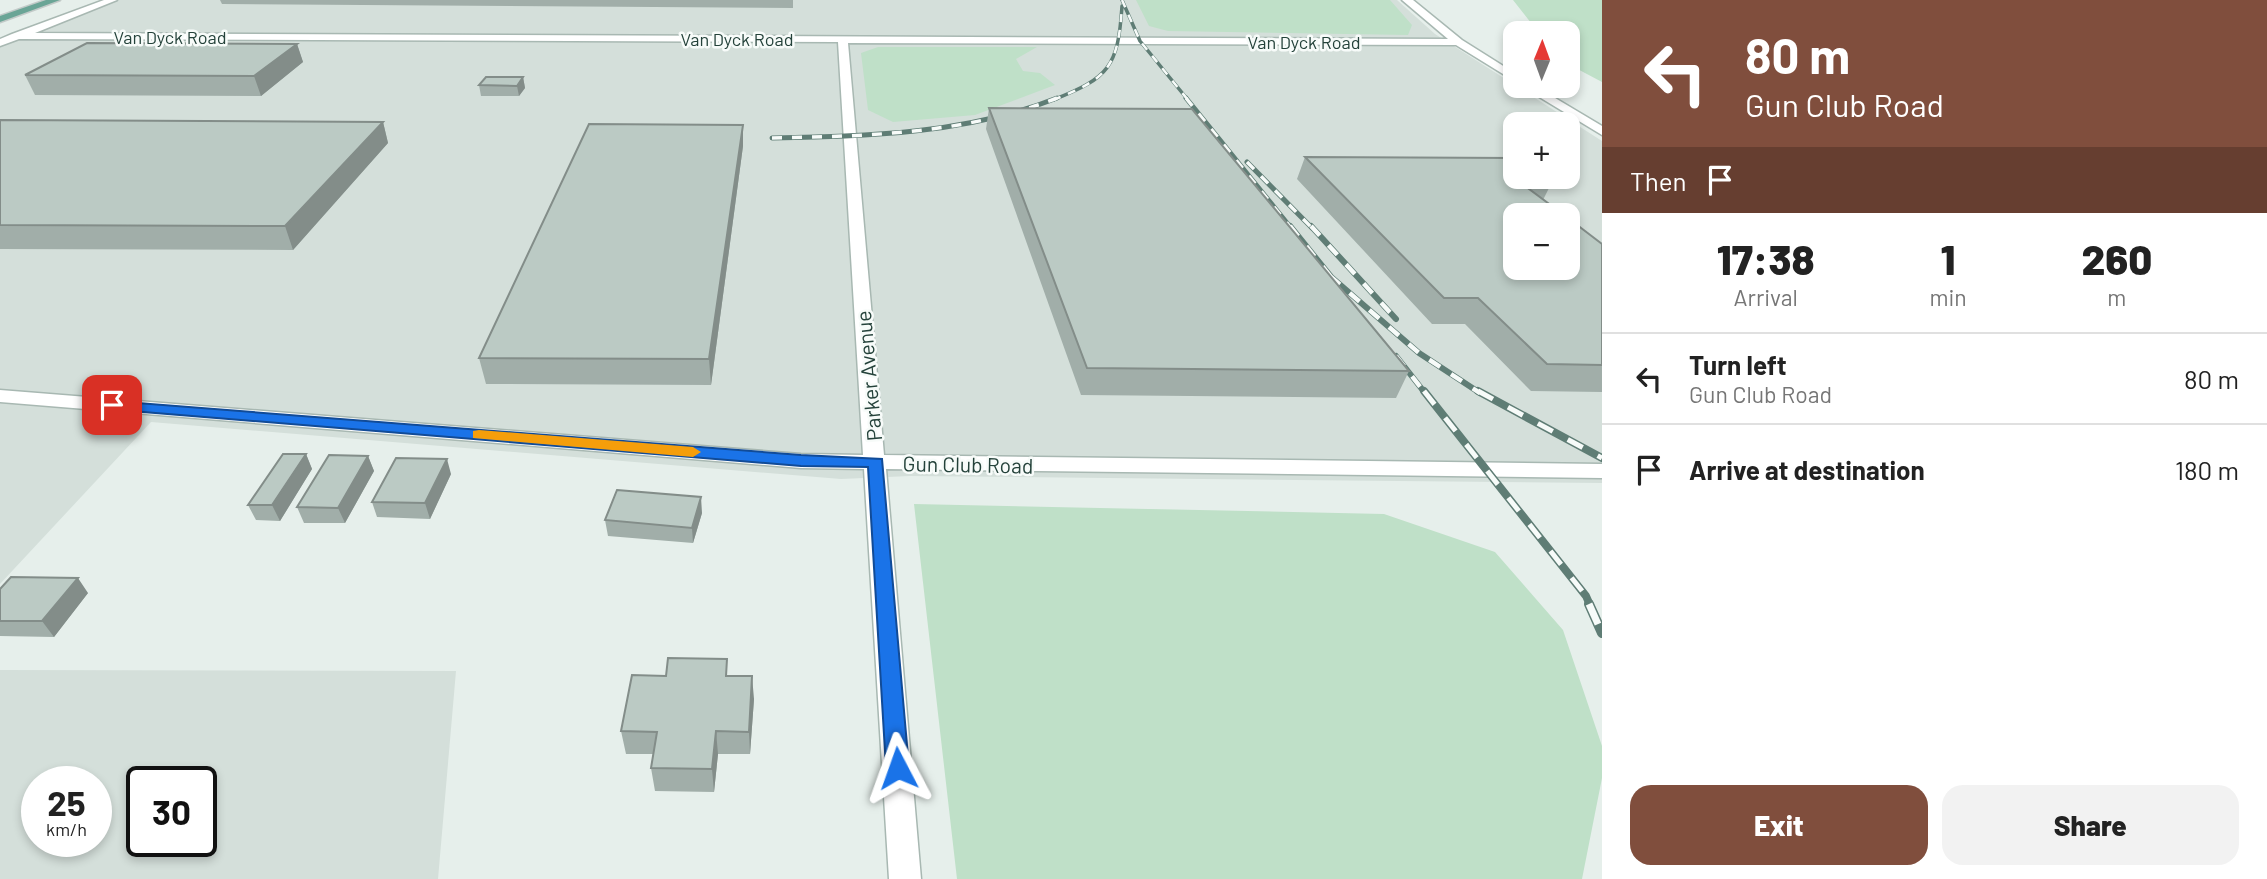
<!DOCTYPE html>
<meta charset="utf-8">
<style>
:root{--surface:#fff;--page:#f2f2f2;--text:#222;--muted:#767676;--line:#e0e0e0;--accent:#804e3d}
body{margin:0;font-family:Barlow,sans-serif;background:var(--page);color:var(--text);height:100vh;display:flex;flex-direction:column;font-size:26px;white-space:nowrap}
*{box-sizing:border-box;margin:0}
p{font-size:23px;color:var(--muted)}
.icon{flex:none;width:38px;height:38px;fill:none;stroke:currentColor;stroke-width:2;stroke-linecap:round;stroke-linejoin:round}
.map{position:relative;flex:1;overflow:hidden}
.drawer{display:flex;flex-direction:column;background:var(--surface);width:665px}
.drawer>*{flex:none}
.hud{background:#804e3d;color:#fff;overflow:hidden}
.needle{width:46px;rotate:1deg}
.controls{position:absolute;left:1503px;top:21px;display:grid;gap:14px}
.controls a{display:grid;place-items:center;width:77px;height:77px;border-radius:14px;background:var(--surface);box-shadow:0 4px 10px #0003;font-size:35px}
.speed{position:absolute;left:21px;top:766px;display:flex;gap:14px;font-size:35px;font-weight:700;text-align:center}
.speed>*{display:grid;place-content:center;width:91px;height:91px;border-radius:50%;background:var(--surface);box-shadow:0 4px 10px #0003;line-height:1}
.speed small{font-size:18px;font-weight:400}
.speed .limit{border:4px solid #111;border-radius:10px;background:#fff;color:#111}
.pin{position:absolute;display:grid;place-items:center;width:60px;height:60px;color:#fff;margin:-30px;border-radius:14px;box-shadow:0 4px 10px #0006}
.me{position:absolute;width:77px;margin:-38px;rotate:356deg;stroke-linejoin:round;filter:drop-shadow(0 0 5px #0008)}
.turn{display:flex;align-items:center;gap:24px;height:147px;padding:0 28px;font-size:32px}
.turn .icon{width:91px;height:91px;stroke-width:2.5}
.turn b{display:block;font-size:49px;line-height:60px}
.then{display:flex;align-items:center;height:66px;padding:0 28px;background:#0003;gap:14px;font-size:26px}
.eta{display:flex;justify-content:space-evenly;align-items:center;height:119px;text-align:center}
.eta b{font-size:42px;font-weight:800;line-height:49px}
.cta{display:flex;gap:14px;margin-top:auto;padding:14px 28px}
.cta a{flex:1;height:80px;border-radius:21px;background:var(--accent);color:#fff;font-size:28px;font-weight:800;line-height:80px;text-align:center}
.cta a+a{background:var(--page);color:var(--text)}
ul{padding:0;list-style:none}
li{display:flex;align-items:center;gap:21px;height:91px;padding:0 28px;border-top:2px solid var(--line)}
li div{flex:1}
li b{display:block;font-size:26px}
li em{font-style:normal}
main{display:flex;flex:1;min-height:0}
.map>svg:first-child{display:block}
</style>
<main>
<div class="map">
<svg width="1602" height="879" viewBox="0 0 1602 879">
<rect width="100%" height="100%" fill="#e6efeb"/>
<path fill="#d4dfda" fill-rule="evenodd" d="M102 0H1397L1435 34 1602 141V483L910 476 841 479 151 422 0 584V39ZM1516 124H1568V177H1516ZM1516 215H1568V268H1516Z
M0 670 456 671 438 879H0ZM96 782V842H37V782ZM201 782V842H142V782Z"/>
<path fill="#bfe0c8" d="M1136 0H1390L1412 25 1408 35 1168 31 1149 26Z
M1513 0H1602V82L1568 64V33H1539Z
M878 47H1037L1016 59 1023 71 1040 73 1055 85 975 115 893 122 868 110 861 53Z
M914 504 1384 514 1495 552 1563 630 1602 746V778L1582 879H957Z"/>
<g fill="none" stroke-linecap="round" stroke-linejoin="round">
<defs>
<path id="minor" d="M104 0H117L35 33 1448 39 1402 0H1413L1462 40 1516 74V82L1456 45 848 43 884 455 1602 464V478L886 469 921 879H889L864 469 801 468 0 402V390L801 454 863 455 838 42 19 39 0 46V39L12 34Z
M1521 86H1535L1602 126V135Z"/>
<path id="major" d="M46 0H60L0 22V16Z"/>
</defs>
<use href="#minor" stroke="#a8b8b2" stroke-width="3"/>
<use href="#major" stroke="#c2cac8" stroke-width="3"/>
<use href="#minor" fill="#fff" fill-rule="evenodd"/>
<use href="#major" fill="#6aa596" fill-rule="evenodd"/>
<defs>
<path id="rail-far4" d="M1122 0 1140 41 1188 100
M1053 100C1109 78 1118 67 1122 6"/>
<path id="rail-far3" d="M1186 98 1291 228
M772 138C869 136 966 134 1057 98
M1247 162 1312 228"/>
<path id="rail-far2" d="M1290 226 1336 283
M1311 226 1396 319
M1330 276 1419 353 1480 393
M1396 356 1425 393"/>
<path id="rail-far1" d="M1424 391 1586 596 1590 605
M1478 391 1602 458"/>
<path id="rail" d="M1589 604 1602 633"/>
</defs>
<use href="#rail-far4" stroke="#5f7d75" stroke-width="3.5"/>
<use href="#rail-far3" stroke="#5f7d75" stroke-width="5"/>
<use href="#rail-far2" stroke="#5f7d75" stroke-width="6"/>
<use href="#rail-far1" stroke="#5f7d75" stroke-width="8"/>
<use href="#rail" stroke="#5f7d75" stroke-width="10"/>
<use href="#rail-far4" stroke="#f7fbf9" stroke-width="2.5" stroke-dasharray="8" stroke-linecap="butt"/>
<use href="#rail-far3" stroke="#f7fbf9" stroke-width="3.5" stroke-dasharray="10" stroke-linecap="butt"/>
<use href="#rail-far2" stroke="#f7fbf9" stroke-width="4.5" stroke-dasharray="13" stroke-linecap="butt"/>
<use href="#rail-far1" stroke="#f7fbf9" stroke-width="5" stroke-dasharray="17" stroke-linecap="butt"/>
<use href="#rail" stroke="#f7fbf9" stroke-width="7" stroke-dasharray="22" stroke-linecap="butt"/>
</g>
<path fill="#a1aea9" d="M220 0H793V8L222 4Z
M297 44 303 62 261 96 35 95 25 75Z
M523 77 525 88 519 96H481L479 85Z
M989 108 1409 371 1396 398 1081 395 986 129Z
M0 120 383 122 388 143 293 250 0 249Z
M743 125V146L711 385 486 384 479 358Z
M1305 157 1554 178 1543 200 1602 244V392L1531 391 1465 324H1432L1297 179Z
M306 454 312 469 280 521 256 520 248 505Z
M368 456 374 471 345 523H304L297 507Z
M451 474 430 519 377 517 372 502Z
M702 513 693 543 608 536 605 520Z
M0 589 88 593 54 637 0 636Z
M729 676 754 699 750 754H718L714 792 655 791 651 768 654 754H626L621 731Z"/>
<path fill="#838d89" d="M297 44 303 62 261 96 254 76Z
M523 77 525 88 519 96 517 86Z
M383 122 388 143 293 250 285 226Z
M743 125V146L711 385 709 359Z
M306 454 312 469 280 521 272 505Z
M368 456 374 471 345 523 338 508Z
M447 459 451 474 430 519 425 503Z
M701 497 702 513 693 543 692 528Z
M78 578 88 593 54 637 42 621Z
M752 676 754 699 750 754 749 732Z
M716 731 718 754 714 792 712 769Z"/>
<path fill="#bbcac4" stroke="#838d89" stroke-width="2" d="M87 43 297 44 254 76 25 75Z
M486 77H523L517 86 479 85Z
M989 108 1192 109 1409 371 1087 368Z
M0 120 383 122 285 226 0 225Z
M589 124 743 125 709 359 479 358Z
M1305 157 1516 158V177H1553L1554 178 1513 177 1564 215H1516V268H1568V218L1602 244V365L1547 364 1478 298H1444Z
M283 454H306L272 505H248Z
M329 455 368 456 338 508 297 507Z
M396 458 447 459 425 503 372 502Z
M617 490 701 497 692 528 605 520Z
M11 577 78 578 42 621H0V589Z
M668 658 727 659 726 676H752L749 732 716 731 712 769 651 768 657 732 621 731 632 675 666 676Z"/>
<path fill="#1a73e8" stroke="#114b97" stroke-width="2" d="M112 401 801 455 882 459 909 768 906 775 898 778 890 775 886 768 868 467 801 466 107 409V402Z"/>
<path fill="#f59e0b" d="M479 430 693 447 701 452 693 457 473 438V431Z"/>
<g text-anchor="middle" dominant-baseline="central" stroke-width="5" stroke-linejoin="round" paint-order="stroke">
<g font-size="18" fill="#24423a" stroke="#f7fbf9">
<text x="170" y="37">Van Dyck Road</text>
<text x="737" y="39">Van Dyck Road</text>
<text x="1304" y="42">Van Dyck Road</text>
</g>
<g font-size="21" fill="#24423a" stroke="#f7fbf9">
<text transform="translate(868 376) rotate(-95)">Parker Avenue</text>
<text transform="translate(968 464) rotate(1)">Gun Club Road</text>
</g>
</g>
</svg>
<div class="controls">
<a><svg class="needle" viewBox="-14 -14 28 28"><path d="M0-13l5 13h-10z" fill="#e53935"/><path d="M0 13l5-13h-10z" fill="#767676"/></svg></a>
<a>+</a>
<a>−</a>
</div>
<div class="speed"><div>25<small>km/h</small></div><div class="limit">30</div></div>
<div class="pin" style="left:112px;top:405px;background:#d93025"><svg class="icon" aria-label="arrive" viewBox="0 0 24 24"><path d="M6 21V4h12l-3 4 3 4H6"/></svg></div>
<svg class="me" style="left:898px;top:768px" viewBox="-20 -20 40 40"><path d="M0-17L14 15 0 8-14 15z" fill="#1a73e8" stroke="#fff" stroke-width="4"/></svg>
</div>
<section class="drawer">
<div class="hud">
<div class="turn"><svg class="icon" aria-label="left" viewBox="0 0 24 24"><path d="M17 20v-9H6M10 6l-5 5 5 5"/></svg><div><b>80 m</b>Gun Club Road</div></div>
<div class="then">Then<svg class="icon" aria-label="arrive" viewBox="0 0 24 24"><path d="M6 21V4h12l-3 4 3 4H6"/></svg></div>
</div>
<div class="eta">
<div><b>17:38</b><p>Arrival</p></div>
<div><b>1</b><p>min</p></div>
<div><b>260</b><p>m</p></div>
</div>
<ul>
<li><svg class="icon" aria-label="left" viewBox="0 0 24 24"><path d="M17 20v-9H6M10 6l-5 5 5 5"/></svg><div><b>Turn left</b><p>Gun Club Road</p></div><em>80 m</em></li>
<li><svg class="icon" aria-label="arrive" viewBox="0 0 24 24"><path d="M6 21V4h12l-3 4 3 4H6"/></svg><div><b>Arrive at destination</b></div><em>180 m</em></li>
</ul>
<div class="cta"><a>Exit</a><a>Share</a></div>
</section>
</main>
